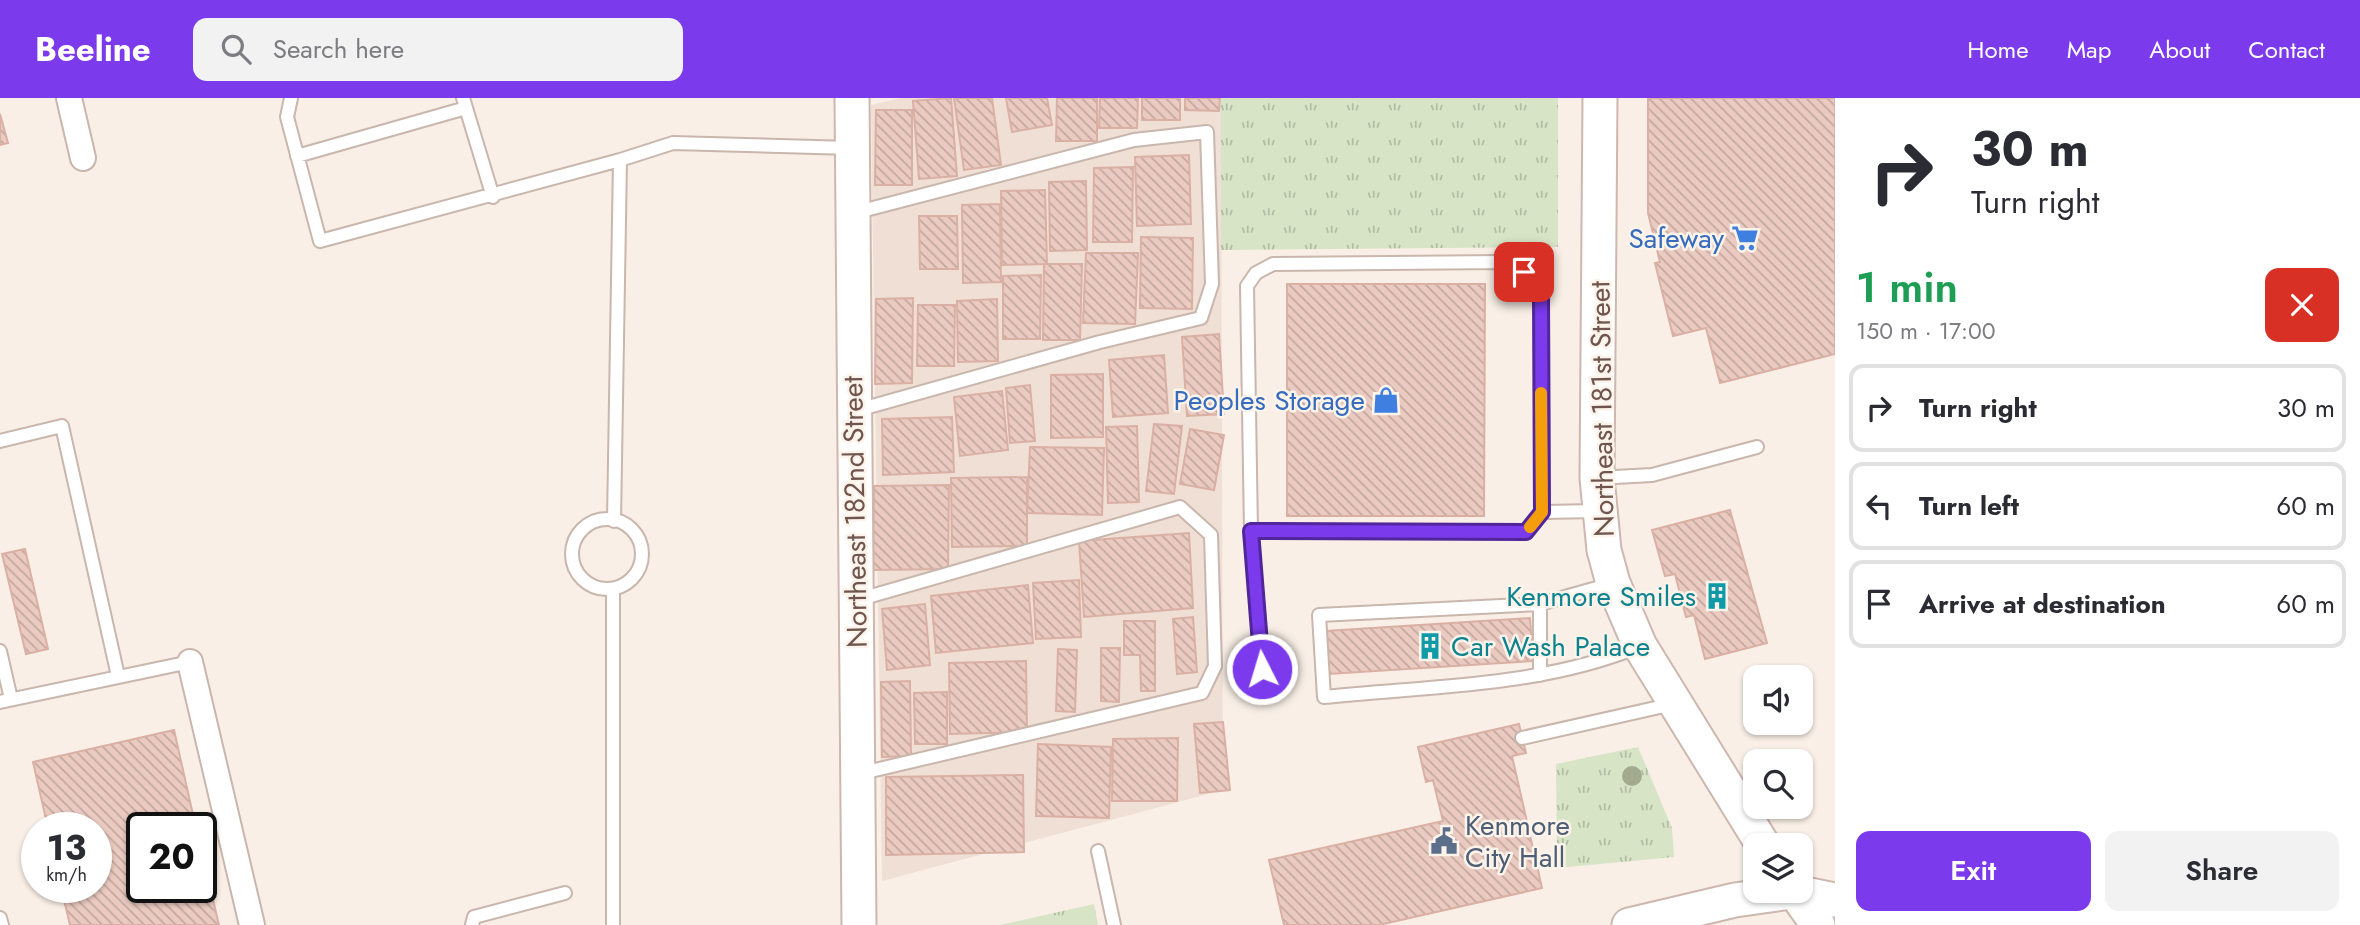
<!DOCTYPE html>
<meta charset="utf-8">
<style>
:root{--surface:#fff;--page:#f2f2f3;--text:#2b2b33;--muted:#7c7c81;--line:#e1e1e2;--accent:#7c3aed}
body{margin:0;font-family:Jost,sans-serif;background:var(--page);color:var(--text);height:100vh;display:flex;flex-direction:column;font-size:26px;white-space:nowrap}
*{box-sizing:border-box;margin:0}
p{font-size:23px;color:var(--muted)}
.icon{flex:none;width:38px;height:38px;fill:none;stroke:currentColor;stroke-width:2;stroke-linecap:round;stroke-linejoin:round}
.map{position:relative;flex:1;overflow:hidden}
.panel{display:flex;flex-direction:column;background:var(--surface);width:525px}
.panel>*{flex:none}
.hud{background:#fff;color:var(--text);overflow:hidden}
.fabs{position:absolute;left:1743px;top:567px;display:grid;gap:14px}
.fabs a{display:grid;place-items:center;width:70px;height:70px;border-radius:14px;background:var(--surface);box-shadow:0 2px 5px #0004;font-size:35px}
.speed{position:absolute;left:21px;top:714px;display:flex;gap:14px;font-size:35px;font-weight:700;text-align:center}
.speed>*{display:grid;place-content:center;width:91px;height:91px;border-radius:50%;background:var(--surface);box-shadow:0 2px 5px #0004;line-height:1}
.speed small{font-size:18px;font-weight:400}
.speed .limit{border:4px solid #111;border-radius:10px;background:#fff;color:#111}
.pin{position:absolute;display:grid;place-items:center;width:60px;height:60px;color:#fff;margin:-30px;border-radius:14px;box-shadow:0 4px 10px #0006}
.me{position:absolute;width:77px;margin:-38px;rotate:355deg;stroke-linejoin:round;filter:drop-shadow(0 0 5px #0008)}
.turn{display:flex;align-items:center;gap:24px;height:147px;padding:0 21px;font-size:32px}
.turn .icon{width:91px;height:91px;stroke-width:2.5}
.turn b{display:block;font-size:49px;line-height:60px}
.round{display:grid;place-items:center;flex:none;width:74px;height:74px;border-radius:14px;background:var(--page)}
.summary{display:flex;align-items:center;justify-content:space-between;height:119px;padding:0 21px}
h1{font-size:42px;font-weight:600;line-height:52px;color:#1e9e55}
.primary-button{display:flex;gap:14px;margin-top:auto;padding:14px 21px}
.primary-button a{flex:1;height:80px;border-radius:14px;background:var(--accent);color:#fff;font-size:28px;font-weight:600;line-height:80px;text-align:center}
.primary-button a+a{background:var(--page);color:var(--text)}
ul{padding:0;list-style:none}
li{display:flex;align-items:center;gap:21px;height:88px;margin:0 14px 10px;padding:0 7px;border:4px solid var(--line);border-radius:14px}
li div{flex:1}
li b{display:block;font-size:26px}
li em{font-style:normal}
header{display:flex;align-items:center;gap:42px;box-sizing:border-box;height:98px;padding:0 35px;background:var(--accent);color:#fff}
header strong{font-size:33px}
nav{display:flex;gap:38px;margin-inline-start:auto;font-size:24px}
.search{width:490px;height:63px;background:var(--page);display:flex;align-items:center;gap:18px;box-sizing:border-box;padding:0 24px;border-radius:14px;color:var(--muted);font-size:26px}
main{display:flex;flex:1;min-height:0}
.map>svg:first-child{display:block}
</style>
<header>
<strong>Beeline</strong>
<div class="search"><svg class="icon" aria-label="search" viewBox="0 0 24 24"><circle cx="10" cy="10" r="6"/><path d="M15 15l6 6"/></svg>Search here</div>
<nav><a>Home</a><a>Map</a><a>About</a><a>Contact</a></nav>
</header>
<main>
<div class="map">
<svg width="1835" height="827" viewBox="0 0 1835 827">
<defs>
<pattern id="grass-tufts" width="24" height="20" patternUnits="userSpaceOnUse" patternTransform="scale(1.75)"><rect width="24" height="20" fill="#d7e4c6"/><path d="M3 7l-1-3M5 7V3M7 7l1-3M15 17l-1-3M17 17v-4M19 17l1-3" fill="none" stroke="#b3bca3"/></pattern>
<pattern id="building-back-hatch" width="6" height="6" patternUnits="userSpaceOnUse" patternTransform="scale(1.75)"><rect width="6" height="6" fill="#ebcbc1"/><path d="M-1 5l2 2M0 0l6 6M5-1l2 2" fill="none" stroke="#c3a89f"/></pattern>
</defs>
<rect width="100%" height="100%" fill="#f9efe6"/>
<path fill="#f0dfd5" d="M901 0H1221L1223 692 882 783 871 7Z"/>
<path fill="url(#grass-tufts)" d="M1221 0H1558V149L1221 152Z
M1638 649 1672 730 1674 759 1557 770 1556 666Z
M1094 806 1098 827H1000Z"/>
<path fill="url(#building-back-hatch)" stroke="#dbb0a4" stroke-width="2" d="M951 0 957 78 919 81 913 3Z
M954 0H992L1001 67 964 72Z
M1006 0H1047L1052 27 1012 34Z
M1057 0H1097V43H1056Z
M1100 0H1138L1137 30H1099Z
M1142 0H1180V22H1142Z
M1185 0H1220L1219 13 1185 12Z
M1648 0H1835V256L1720 285 1706 230 1673 238 1655 165 1660 164 1648 115Z
M876 12H912V87H875Z
M0 16 8 45 0 47Z
M1189 57 1191 126 1137 128 1135 59Z
M1133 69 1132 144H1093L1094 70Z
M1086 83 1087 152 1050 153 1049 84Z
M1045 92 1047 166 1002 167 1001 93Z
M1000 106 1001 184 963 185 962 107Z
M919 118H957L958 171H920Z
M1141 139 1193 140 1192 211 1140 210Z
M1086 155H1138L1135 226 1083 225Z
M1044 166H1082L1080 242H1043Z
M1041 177 1040 241H1003V178Z
M1287 186H1485L1484 418H1287Z
M913 200 912 285 875 286 876 201Z
M997 201 998 263 958 264 957 203Z
M918 207H955L954 268H917Z
M1219 236 1224 316 1187 318 1182 239Z
M1164 257 1168 315 1113 319 1109 262Z
M1103 276V339L1051 340V277Z
M1030 287 1035 343 1010 345 1006 290Z
M1002 293 1008 352 960 358 954 299Z
M952 319 954 374 883 377 882 321Z
M1154 326 1182 328 1174 396 1146 393Z
M1137 328 1139 404 1108 405 1106 329Z
M1190 331 1224 337 1214 392 1180 386Z
M1030 349 1104 350 1102 417 1027 415Z
M1027 379V448L952 449 951 380Z
M949 387 948 471 873 472 874 388Z
M1730 412 1767 545 1705 561 1694 517 1686 519 1675 476 1665 478 1652 432Z
M1189 435 1193 510 1084 519 1079 443Z
M25 451 48 551 26 556 2 456Z
M1079 482 1081 539 1036 541 1033 485Z
M1028 487 1033 545 936 555 931 498Z
M925 506 930 567 887 572 882 511Z
M1193 519 1197 574 1177 576 1173 521Z
M1530 520 1533 563 1329 576 1326 533Z
M1124 523H1155V593H1141L1140 557H1124Z
M1101 550H1120L1119 604 1101 603Z
M1058 551 1077 552 1075 614 1056 613Z
M1026 563 1027 634 950 636 949 565Z
M910 583 911 658 882 659 881 584Z
M947 594V646H915L914 595Z
M1223 624 1230 692 1200 695 1194 626Z
M1519 626 1526 655 1512 658 1542 790 1379 827H1284L1269 762 1443 723 1433 682 1426 684 1418 649Z
M174 632 196 730H142V789H201V751L219 827H70L61 789H96V730H48L33 664Z
M1178 640 1177 703H1112L1113 641Z
M1038 646 1111 649 1109 720 1036 718Z
M1023 677 1024 754 886 757V679Z"/>
<g fill="none" stroke-linecap="round" stroke-linejoin="round">
<defs>
<path id="lane" d="M291 0 287 19 320 143 620 62
M463 0 493 99
M297 58 466 10
M854 115 1134 42 1207 34 1212 186 1201 220 1100 244 858 312
M1502 164 1524 174 1541 198 1542 414 1526 434 1251 433 1247 188 1256 175 1273 166Z
M0 343 62 328 118 578
M1597 380 1652 377 1757 349
M1542 414 1599 413
M572 456a35 35 0 1 1 70 0a35 35 0 1 1-70 0Z
M614 423 620 62 673 45 851 50
M1251 433 1263 571
M1611 486 1540 506 1319 517 1324 599C1428 588 1542 589 1640 548
M613 491V827
M857 502 1180 409 1211 437 1215 568 1202 595 858 676
M1540 506V577
M0 553 11 601
M0 604 190 564
M1522 640 1673 606
M1098 753 1114 827
M0 820 2 827
M472 827 474 819 565 795"/>
<path id="street" d="M69 0 83 60
M190 564 252 827"/>
<path id="secondary" d="M852 0 859 827
M1600 0 1597 380 1604 452 1613 485 1640 548 1763 747
M1794 793 1818 827
M1795 794 1835 802
M1629 827 1735 802 1798 793"/>
</defs>
<use href="#lane" stroke="#c9b6ad" stroke-width="16"/>
<use href="#street" stroke="#c9b6ad" stroke-width="28"/>
<use href="#secondary" stroke="#cdb7ae" stroke-width="37"/>
<use href="#lane" stroke="#fff" stroke-width="12"/>
<use href="#street" stroke="#fff" stroke-width="24"/>
<use href="#secondary" stroke="#fff" stroke-width="33"/>
</g>
<circle fill="#a3ab8f" cx="1632" cy="678" r="10"/>
<g fill="none" stroke-linecap="round" stroke-linejoin="round">
<defs>
<path id="route" d="M1262 571 1251 433 1526 434 1542 414 1541 198 1524 174"/>
</defs>
<use href="#route" stroke="#51269a" stroke-width="18"/>
<use href="#route" stroke="#7c3aed" stroke-width="12"/>
<path stroke="#f59e0b" stroke-width="12" d="M1530 429 1542 414 1541 295"/>
</g>
<defs>
<symbol id="supermarket-bare" viewBox="-9 -9 18 18"><path d="M-6-5.5h2.5l.6 2H6L4.5 2H-2.5L-4.4-4H-6ZM-1.5 3.2a1.3 1.3 0 1 0 .1 0ZM3 3.2a1.3 1.3 0 1 0 .1 0Z" fill="#3f7fe0" stroke="#fcf3eb" stroke-width="2.5" paint-order="stroke"/></symbol>
<symbol id="shop-bare" viewBox="-9 -9 18 18"><path d="M-5-2.5h2.3a2.7 3.5 0 0 1 5.4 0H5L5.5 6h-11ZM-1.5-2.5h3a1.5 2.3 0 0 0-3 0Z" fill="#3f7fe0" stroke="#fcf3eb" stroke-width="2.5" paint-order="stroke"/></symbol>
<symbol id="building-bare" viewBox="-9 -9 18 18"><path d="M-4-6H4V6H1V3H-1V6H-4ZM-2.5-4.3h1.7v1.8h-1.7ZM.8-4.3h1.7v1.8H.8ZM-2.5-1h1.7V.8h-1.7ZM.8-1h1.7V.8H.8Z" fill="#0f9aa8" stroke="#fcf3eb" stroke-width="2.5" paint-order="stroke"/></symbol>
<symbol id="civic-bare" viewBox="-9 -9 18 18"><path d="M-.6-6.5H3V-4.5H.6V-3L4-1V1h2V6H-6V1h2V-1L-.6-3ZM-1.2 2.5V6h2.4V2.5Z" fill="#5c6f8a" stroke="#fcf3eb" stroke-width="2.5" paint-order="stroke"/></symbol>
</defs>
<g fill-rule="evenodd">
<use href="#supermarket-bare" x="1726" y="121" width="38" height="38"/>
<use href="#shop-bare" x="1367" y="283" width="38" height="38"/>
<use href="#building-bare" x="1698" y="479" width="38" height="38"/>
<use href="#building-bare" x="1411" y="529" width="38" height="38"/>
<use href="#civic-bare" x="1425" y="724" width="38" height="38"/>
</g>
<g text-anchor="middle" dominant-baseline="central" stroke-width="5" stroke-linejoin="round" paint-order="stroke">
<g font-size="28" fill="#366cbe" stroke="#fcf3eb" text-anchor="end">
<text x="1724" y="140">Safeway</text>
<text x="1365" y="302">Peoples Storage</text>
</g>
<g font-size="28" fill="#6f554e" stroke="#fcf3eb">
<text transform="translate(1602 311) rotate(-91)">Northeast 181st Street</text>
<text transform="translate(855 414) rotate(-91)">Northeast 182nd Street</text>
</g>
<g font-size="28" fill="#0d838f" stroke="#fcf3eb" text-anchor="end">
<text x="1696" y="498">Kenmore Smiles</text>
<text x="1451" y="548" text-anchor="start">Car Wash Palace</text>
</g>
<g font-size="28" fill="#4e5e75" stroke="#fcf3eb" text-anchor="start">
<text x="1465" y="727">Kenmore<tspan x="1465" dy="32">City Hall</tspan></text>
</g>
</g>
</svg>
<div class="fabs">
<a><svg class="icon" aria-label="sound" viewBox="0 0 24 24"><path d="M4 9h4l5-4v14l-5-4H4zM17 9q2 3 0 6"/></svg></a>
<a><svg class="icon" aria-label="search" viewBox="0 0 24 24"><circle cx="10" cy="10" r="6"/><path d="M15 15l6 6"/></svg></a>
<a><svg class="icon" aria-label="layers" viewBox="0 0 24 24"><path d="M12 4l9 5-9 5-9-5zM3 14l9 5 9-5"/></svg></a>
</div>
<div class="speed"><div>13<small>km/h</small></div><div class="limit">20</div></div>
<div class="pin" style="left:1524px;top:174px;background:#d93025"><svg class="icon" aria-label="arrive" viewBox="0 0 24 24"><path d="M6 21V4h12l-3 4 3 4H6"/></svg></div>
<svg class="me" style="left:1262px;top:571px" viewBox="-20 -20 40 40"><circle r="17" fill="#7c3aed" stroke="#fff" stroke-width="3"/><path d="M0-11L8 9 0 5-8 9z" fill="#fff"/></svg>
</div>
<section class="panel">
<div class="hud">
<div class="turn"><svg class="icon" aria-label="right" viewBox="0 0 24 24"><path d="M7 20v-9h11M14 6l5 5-5 5"/></svg><div><b>30 m</b>Turn right</div></div>
</div>
<div class="summary"><div><h1>1 min</h1><p>150 m · 17:00</p></div><a class="round" style="background:#d93025;color:#fff"><svg class="icon" aria-label="close" viewBox="0 0 24 24"><path d="M6 6l12 12M18 6L6 18"/></svg></a></div>
<ul>
<li><svg class="icon" aria-label="right" viewBox="0 0 24 24"><path d="M7 20v-9h11M14 6l5 5-5 5"/></svg><div><b>Turn right</b></div><em>30 m</em></li>
<li><svg class="icon" aria-label="left" viewBox="0 0 24 24"><path d="M17 20v-9H6M10 6l-5 5 5 5"/></svg><div><b>Turn left</b></div><em>60 m</em></li>
<li><svg class="icon" aria-label="arrive" viewBox="0 0 24 24"><path d="M6 21V4h12l-3 4 3 4H6"/></svg><div><b>Arrive at destination</b></div><em>60 m</em></li>
</ul>
<div class="primary-button"><a>Exit</a><a>Share</a></div>
</section>
</main>
